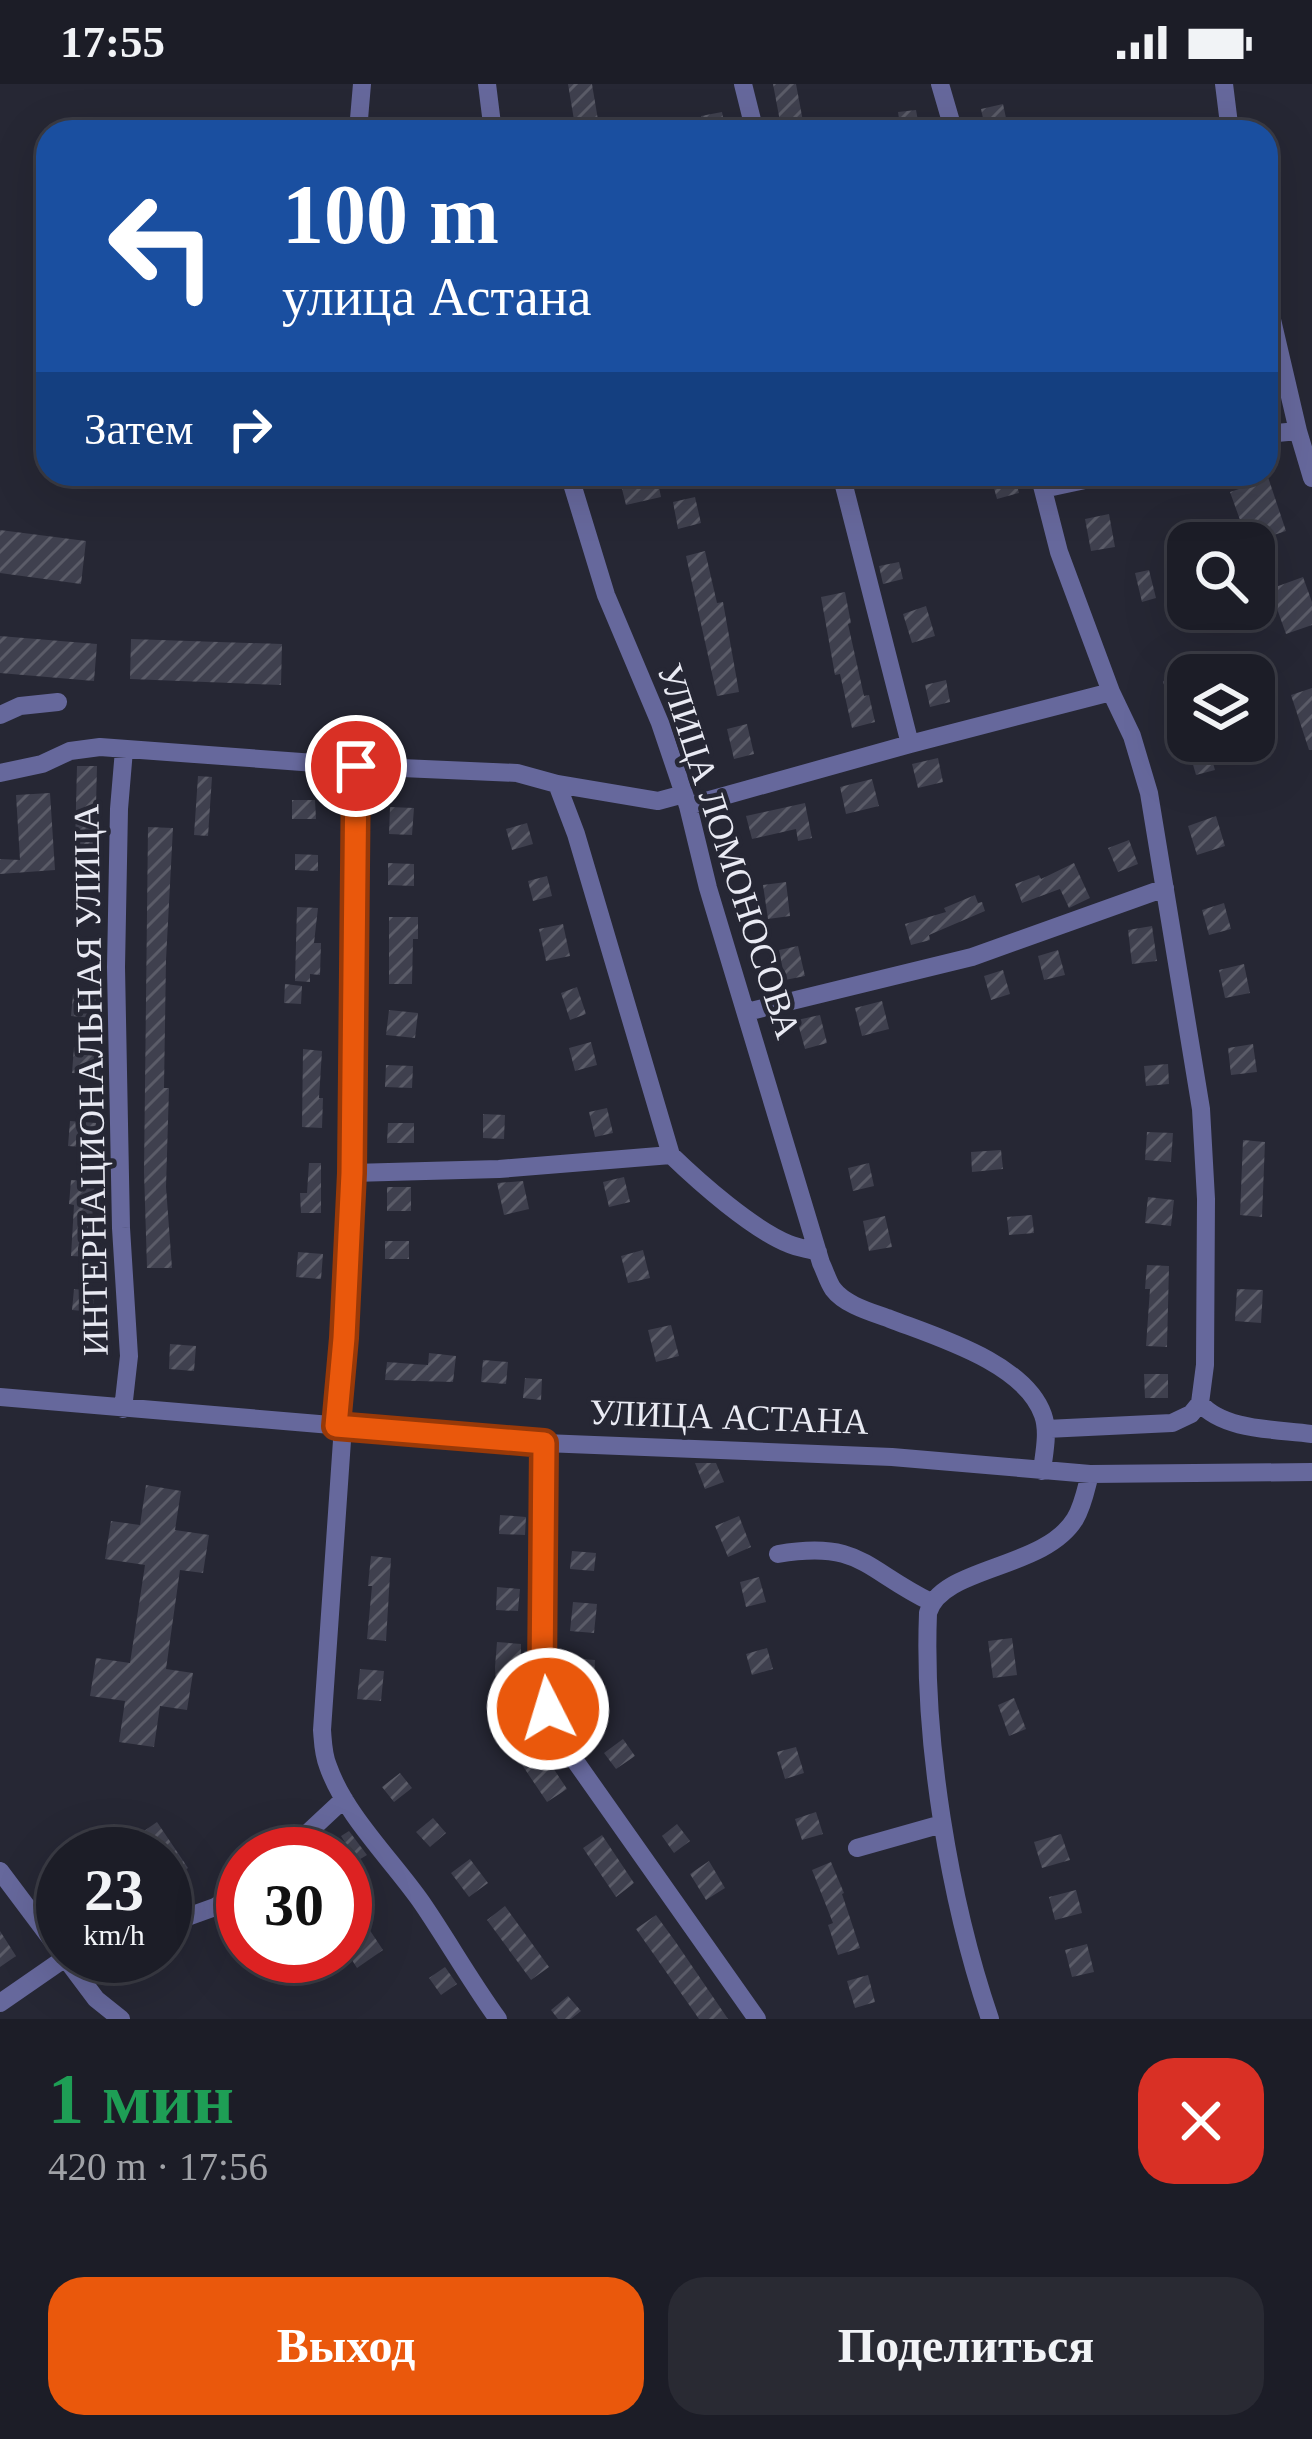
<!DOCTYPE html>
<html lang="ru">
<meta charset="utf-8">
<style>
:root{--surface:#1c1d27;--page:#292a33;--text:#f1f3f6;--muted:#a0a2a7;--line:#3a3b44;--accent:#ea580c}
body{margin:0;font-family:"Times New Roman",serif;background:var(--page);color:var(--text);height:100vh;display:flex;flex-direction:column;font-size:45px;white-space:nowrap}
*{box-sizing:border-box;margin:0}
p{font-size:39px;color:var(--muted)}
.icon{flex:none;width:66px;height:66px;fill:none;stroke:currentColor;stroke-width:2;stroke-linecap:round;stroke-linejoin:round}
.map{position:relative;height:1935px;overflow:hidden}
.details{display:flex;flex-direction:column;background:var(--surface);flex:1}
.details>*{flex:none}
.hud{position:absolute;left:36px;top:36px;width:1242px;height:366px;border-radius:36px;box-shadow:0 12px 48px #0002,0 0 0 3px var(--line);background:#1a4fa0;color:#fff;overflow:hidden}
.tools{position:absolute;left:1167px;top:438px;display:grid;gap:24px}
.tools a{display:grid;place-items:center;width:108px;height:108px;border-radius:24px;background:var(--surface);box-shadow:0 12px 48px #0002,0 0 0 3px var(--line);font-size:60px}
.speed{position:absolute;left:36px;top:1743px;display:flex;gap:24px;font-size:60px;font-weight:700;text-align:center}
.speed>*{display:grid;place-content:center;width:156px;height:156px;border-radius:50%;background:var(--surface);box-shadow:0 12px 48px #0002,0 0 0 3px var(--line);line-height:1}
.speed small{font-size:30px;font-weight:400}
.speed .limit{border:18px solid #d22;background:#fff;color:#111}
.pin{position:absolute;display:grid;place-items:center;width:102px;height:102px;color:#fff;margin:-51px;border:6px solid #fff;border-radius:50%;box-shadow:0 3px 12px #0007}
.me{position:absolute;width:132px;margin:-66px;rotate:355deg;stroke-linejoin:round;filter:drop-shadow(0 0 9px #0008)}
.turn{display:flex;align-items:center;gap:42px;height:252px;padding:0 48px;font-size:54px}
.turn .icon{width:156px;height:156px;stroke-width:2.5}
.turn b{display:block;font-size:84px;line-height:102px}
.then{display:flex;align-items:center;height:114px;padding:0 48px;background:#0003;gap:24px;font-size:45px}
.round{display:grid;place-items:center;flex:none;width:126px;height:126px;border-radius:36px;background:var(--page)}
.summary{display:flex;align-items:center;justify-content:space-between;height:204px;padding:0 48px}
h1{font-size:72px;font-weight:800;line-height:90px;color:#1e9e55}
.primary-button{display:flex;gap:24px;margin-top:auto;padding:24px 48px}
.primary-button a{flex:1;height:138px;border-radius:36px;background:var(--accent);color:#fff;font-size:48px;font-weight:800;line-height:138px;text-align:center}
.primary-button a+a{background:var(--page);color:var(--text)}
.status{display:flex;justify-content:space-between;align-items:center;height:84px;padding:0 60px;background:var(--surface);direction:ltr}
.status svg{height:33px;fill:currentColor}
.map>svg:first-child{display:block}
</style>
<div class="status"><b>17:55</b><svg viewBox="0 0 49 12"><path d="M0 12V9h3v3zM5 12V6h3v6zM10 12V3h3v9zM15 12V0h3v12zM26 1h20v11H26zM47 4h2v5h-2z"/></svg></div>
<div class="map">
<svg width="1312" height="1935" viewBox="0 0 1312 1935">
<defs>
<pattern id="building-hatch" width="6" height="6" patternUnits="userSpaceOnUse" patternTransform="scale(3)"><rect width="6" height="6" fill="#3f404e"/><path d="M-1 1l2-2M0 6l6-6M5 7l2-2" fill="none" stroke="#5b5c68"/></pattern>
</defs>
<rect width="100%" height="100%" fill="#262734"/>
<path fill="url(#building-hatch)" d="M568 0H592L600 48H576Z
M773 0H796L805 48H782Z
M1003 20 1009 48H986L981 25Z
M916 26 920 48H901L898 28Z
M722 28 726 48H704L701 32Z
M990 390H1014L1019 409 997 415Z
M1240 390H1267L1286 447 1262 455 1259 445 1245 450 1230 408 1245 403Z
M657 394 661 413 626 421 621 401Z
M695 413 701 439 678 445 673 418Z
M1109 430 1115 463 1091 467 1085 435Z
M0 446 86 457 81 500 0 489Z
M705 467 717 519 723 518 739 608 717 612 686 472Z
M899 478 903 495 883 500 879 482Z
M1149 486 1156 514 1142 518 1135 489Z
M1303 493 1312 518V541L1286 550 1270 505Z
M845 508 851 539 848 540 864 612 869 611 875 638 852 644 840 590 835 591 821 513Z
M926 522 935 552 912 559 903 530Z
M0 552 97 560 94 597 0 589Z
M131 555 282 560 281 601 130 595Z
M1188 590V620L1171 626 1163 597Z
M946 596 950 618 930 623 925 601Z
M1312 604V666H1309L1291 611Z
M747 640 754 670 734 675 727 645Z
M1207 658 1215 686 1196 691 1188 663Z
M938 674 943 698 918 704 912 680Z
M77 682H97L94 801H74Z
M198 692 212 693 208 752 194 751Z
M872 695 879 722 846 730 840 703Z
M50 709 55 786 0 790V775L20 776 16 711Z
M292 716H315L316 735H292Z
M805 719 812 754 798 757 796 745 752 755 746 732Z
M390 723 414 724 412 751 389 750Z
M1216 732 1225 762 1197 771 1188 742Z
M527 739 533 760 512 766 506 745Z
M148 743 173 744 166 876 164 1004H169L166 1103 172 1184H147L144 1088Z
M1129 756 1138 780 1118 788 1108 764Z
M295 770 318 771V787L295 786Z
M388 779 414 780V802L388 801Z
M1074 779 1090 814 1069 824 1060 805 1022 819 1015 800 1039 791 1041 795Z
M547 792 552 812 533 817 528 797Z
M786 798 790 832 768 835 763 801Z
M975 811 978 819 982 818 985 827 929 851 930 856 911 861 905 840 946 828 944 824Z
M1224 819 1231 845 1209 851 1202 826Z
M297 823 318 824 314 859H321L320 891 310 890V898L295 897Z
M389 833H418V855H413L412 900H389Z
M563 840 570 872 546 877 539 845Z
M1152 842 1157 877 1132 880 1128 846Z
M798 862 805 892 785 896 779 866Z
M1058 866 1065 891 1044 896 1038 872Z
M1244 880 1250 909 1225 914 1219 886Z
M1003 886 1010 910 991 916 984 892Z
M285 900 302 902 301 920 284 919Z
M577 903 586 930 570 936 561 909Z
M73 910 96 912 94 934 71 932Z
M882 917 889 945 862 952 855 924Z
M389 926 418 929 415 954 386 951Z
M820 931 827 959 805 965 797 936Z
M591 958 597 981 575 987 569 964Z
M1253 960 1257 988 1231 991 1228 964Z
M74 963 97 965 95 990 72 989Z
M303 965 322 967 319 1014H323L322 1044 302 1043Z
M1168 980 1169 1000 1146 1002 1144 982Z
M386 981 413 982 412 1004 385 1003Z
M607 1024 613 1049 595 1053 589 1028Z
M483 1030 505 1031 504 1055 483 1054Z
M70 1037 96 1039 94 1064 68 1062Z
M388 1039H414V1059H387Z
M1147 1048 1173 1049 1171 1078 1145 1076Z
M1243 1056 1265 1058 1262 1133 1240 1131Z
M1001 1066 1003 1085 972 1088 971 1068Z
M309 1079H321V1129H301L300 1109H307Z
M869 1079 874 1102 853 1107 848 1084Z
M624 1093 630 1118 609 1123 603 1098Z
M71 1096 95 1098 91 1146 95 1147 93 1173 71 1172 74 1121 69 1120Z
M523 1097 529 1125 504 1131 497 1099Z
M387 1103H411V1127H387Z
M1148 1113 1174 1116 1171 1142 1145 1139Z
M1032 1131 1034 1149 1009 1151 1007 1133Z
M885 1132 892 1163 869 1167 863 1137Z
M385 1157H409V1175H385Z
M643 1166 650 1194 628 1199 621 1172Z
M298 1168 323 1170 321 1195 296 1193Z
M1147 1181 1169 1182 1167 1263 1146 1262 1150 1205H1145Z
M74 1205 94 1207 93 1228 72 1226Z
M1237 1205 1263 1206 1261 1239 1235 1237Z
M671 1241 679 1272 656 1278 648 1246Z
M170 1260 196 1262 194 1287 169 1285Z
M429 1269 456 1272 453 1298 385 1296 387 1278 428 1281Z
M483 1276 508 1278 506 1300 481 1298Z
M1144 1290H1168V1314H1145Z
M525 1294 542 1295 541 1316 523 1314Z
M695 1379H716L724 1398 705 1405Z
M146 1401 181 1407 175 1446 209 1451 203 1489 180 1486 166 1585 193 1589 187 1626 160 1622 154 1663 119 1658 125 1617 90 1612 96 1574 130 1579 145 1481 105 1475 111 1437 140 1441Z
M500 1431 526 1433 525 1451 499 1450Z
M739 1432 751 1463 728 1473 715 1442Z
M572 1467 596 1469 594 1487 570 1485Z
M371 1472 391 1474 386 1557 367 1555 372 1502H368Z
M759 1493 766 1518 746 1523 740 1498Z
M497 1503 520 1505 518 1527 496 1526Z
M573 1518 597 1520 594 1549 570 1547Z
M1012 1554 1017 1591 993 1594 988 1557Z
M497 1558 521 1560 520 1624H497L495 1583Z
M767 1564 773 1585 752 1591 746 1570Z
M569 1574 595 1576 593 1606 567 1604Z
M360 1585 384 1587 381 1617 357 1615Z
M1014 1614 1026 1645 1009 1652 998 1621Z
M534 1655 567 1705 547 1718 514 1669Z
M623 1655 635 1672 616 1685 604 1669Z
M796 1663 804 1689 785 1695 777 1668Z
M400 1689 412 1704 394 1718 382 1703Z
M816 1728 823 1750 802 1756 795 1735Z
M433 1734 446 1749 430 1763 416 1748Z
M157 1738 188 1784 165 1800V1770H140L131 1756Z
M677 1740 690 1757 674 1769 662 1752Z
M349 1747 367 1771 357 1777 341 1752Z
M1061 1750 1070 1776 1042 1784 1034 1758Z
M602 1751 634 1799 616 1813 583 1764Z
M470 1775 488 1799 469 1813 451 1789Z
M709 1777 725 1804 706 1816 690 1790Z
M831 1778 844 1809 842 1810 860 1864 838 1871 828 1841 833 1839 812 1786Z
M1076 1806 1082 1829 1055 1836 1049 1813Z
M345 1809 383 1866 357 1884 345 1865Z
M505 1822 549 1883 531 1896 487 1836Z
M656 1831 675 1857 728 1935H699L636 1845Z
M0 1847 16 1872 0 1883Z
M1087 1860 1094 1888 1072 1893 1065 1866Z
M445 1883 457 1900 441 1911 429 1894Z
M868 1891 875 1918 855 1924 847 1897Z
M568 1912 581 1927 571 1935H558L551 1926Z"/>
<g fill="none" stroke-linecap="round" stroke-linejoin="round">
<path stroke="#66689c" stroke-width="18" d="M487 0 493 48
M743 0 755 48
M940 0 954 48
M1224 0 1230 48
M359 35 362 0
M1266 210 1298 347 1312 394
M1266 350 1298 347
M569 390 606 511 660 639 688 722 708 804 821 1179C825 1187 828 1198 833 1205 845 1221 871 1228 890 1235 937 1253 1025 1279 1043 1331 1049 1348 1044 1369 1042 1387
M841 390 910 660
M1039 390 1059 468 1111 608 1132 652 1149 709 1201 1025 1206 1115 1205 1281 1200 1319 1191 1330 1172 1339 1046 1345
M1043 405 1113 390
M0 631 20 622 58 618
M0 689 42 680 70 667 100 663 356 682 517 689 557 700 658 717 684 710
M557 700 576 750 671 1071C700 1099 752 1145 789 1160 798 1164 809 1165 818 1168
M688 722 910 660 1111 608
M747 928 972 873 1165 804
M352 1089 499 1085 671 1071
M0 1313 544 1359 892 1373 1090 1390 1312 1388
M1200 1319C1224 1347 1277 1345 1312 1350
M123 1325 129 1272 121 1144 116 883 119 725 124 666
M336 1342 344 1254 352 1089 356 682
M343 1342 322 1646C323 1658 323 1670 328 1682 345 1731 392 1776 422 1819 448 1857 471 1898 498 1935
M544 1359 543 1594 548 1625 564 1661 757 1935
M778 1470C861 1456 865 1486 931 1518
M857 1764 942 1740
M285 1770 344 1715
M0 1787 96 1915 121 1935
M165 1841 215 1823 243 1805
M0 1919 68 1872
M990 1935C949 1815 923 1656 928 1529 941 1482 1044 1486 1075 1435 1083 1422 1086 1405 1090 1390"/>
</g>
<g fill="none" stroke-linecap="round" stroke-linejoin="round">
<defs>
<path id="route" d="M356 682 352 1089 344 1254 336 1342 544 1359 542 1594 548 1625"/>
</defs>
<use href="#route" stroke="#983908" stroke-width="30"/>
<use href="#route" stroke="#ea580c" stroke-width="21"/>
</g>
<g text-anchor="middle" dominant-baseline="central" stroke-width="9" stroke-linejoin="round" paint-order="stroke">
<g font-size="36" fill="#e9eaf3" stroke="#262734">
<text transform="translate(729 767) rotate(72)">УЛИЦА ЛОМОНОСОВА</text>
<text transform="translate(91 996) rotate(-91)">ИНТЕРНАЦИОНАЛЬНАЯ УЛИЦА</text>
<text transform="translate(729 1333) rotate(2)">УЛИЦА АСТАНА</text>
</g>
</g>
</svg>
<div class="tools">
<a><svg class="icon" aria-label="search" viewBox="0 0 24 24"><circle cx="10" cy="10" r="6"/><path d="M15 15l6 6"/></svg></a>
<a><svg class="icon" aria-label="layers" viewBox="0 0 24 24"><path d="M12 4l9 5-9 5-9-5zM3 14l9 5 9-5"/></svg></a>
</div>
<div class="speed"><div>23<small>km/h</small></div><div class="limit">30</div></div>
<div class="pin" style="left:356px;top:682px;background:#d93025"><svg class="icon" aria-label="arrive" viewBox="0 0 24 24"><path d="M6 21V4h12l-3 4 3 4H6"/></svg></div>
<svg class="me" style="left:548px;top:1625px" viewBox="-20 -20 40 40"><circle r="17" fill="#ea580c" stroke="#fff" stroke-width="3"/><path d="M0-11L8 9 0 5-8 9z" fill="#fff"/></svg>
<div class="hud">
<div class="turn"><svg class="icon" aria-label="left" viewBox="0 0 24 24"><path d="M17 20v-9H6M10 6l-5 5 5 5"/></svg><div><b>100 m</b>улица Астана</div></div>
<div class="then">Затем<svg class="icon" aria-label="right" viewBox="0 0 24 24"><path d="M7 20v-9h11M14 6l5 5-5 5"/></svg></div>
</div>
</div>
<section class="details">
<div class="summary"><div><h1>1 мин</h1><p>420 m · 17:56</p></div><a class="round" style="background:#d93025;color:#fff"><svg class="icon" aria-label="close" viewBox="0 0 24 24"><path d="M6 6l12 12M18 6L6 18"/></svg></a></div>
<div class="primary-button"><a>Выход</a><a>Поделиться</a></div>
</section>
